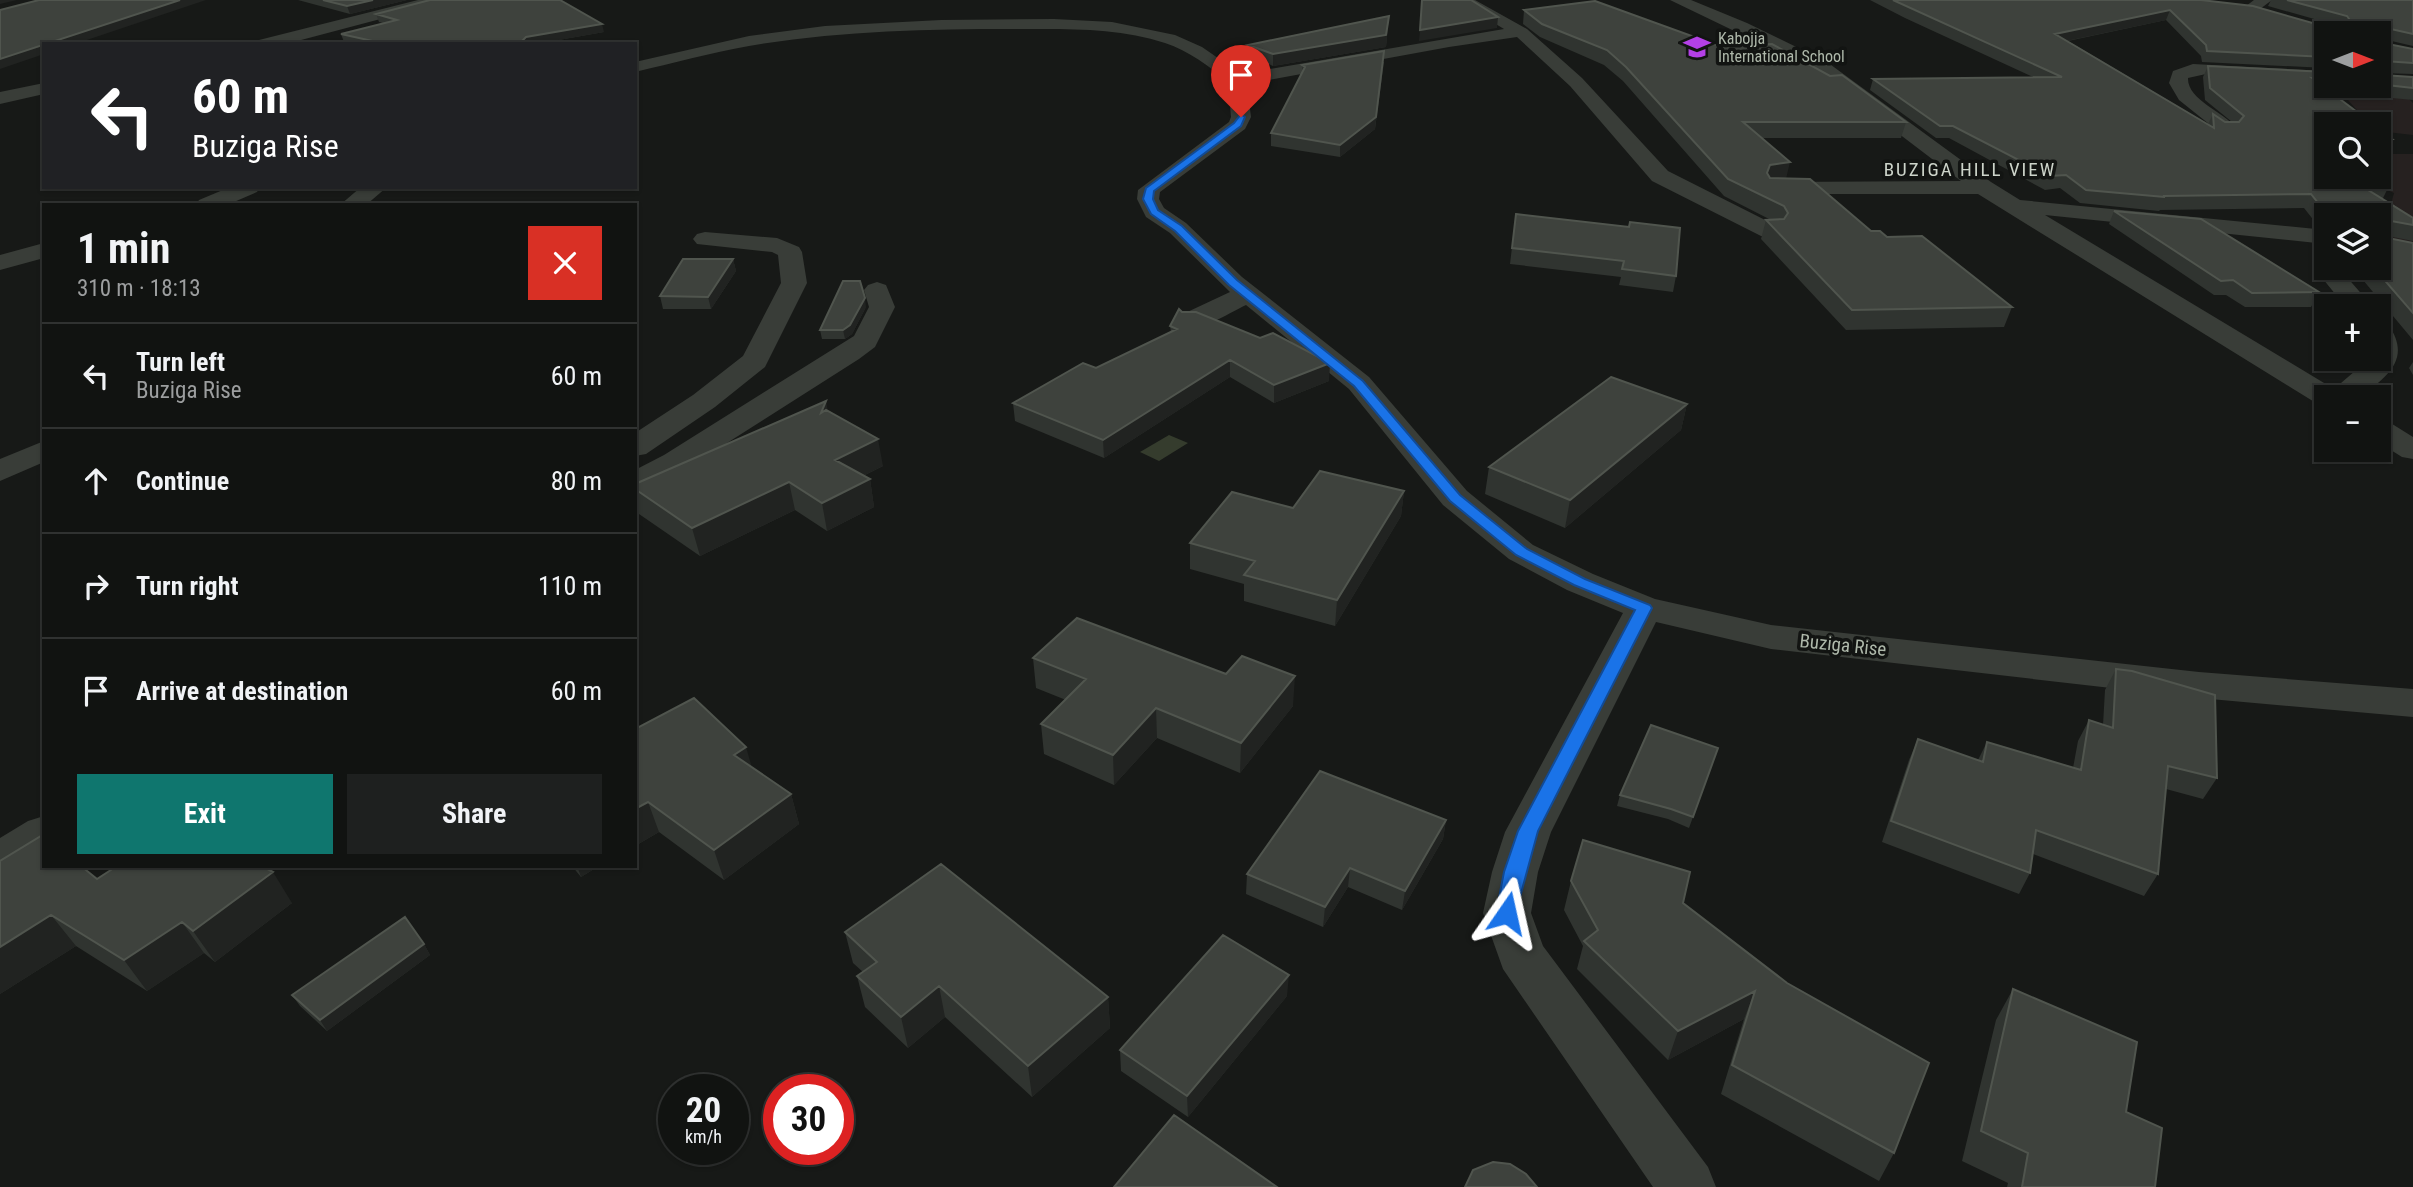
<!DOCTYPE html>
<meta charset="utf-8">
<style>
:root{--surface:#111311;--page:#1e201f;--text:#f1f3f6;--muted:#9c9e9f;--line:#303231;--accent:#0f766e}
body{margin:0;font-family:"Roboto Condensed",sans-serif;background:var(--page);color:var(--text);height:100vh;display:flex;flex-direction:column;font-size:26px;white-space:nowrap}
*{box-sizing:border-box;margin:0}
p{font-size:23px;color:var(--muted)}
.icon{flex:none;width:38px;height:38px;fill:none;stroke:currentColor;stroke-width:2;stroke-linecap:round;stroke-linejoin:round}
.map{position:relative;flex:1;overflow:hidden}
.side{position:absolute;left:42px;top:203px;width:595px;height:665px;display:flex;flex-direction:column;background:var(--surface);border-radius:0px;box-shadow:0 2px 5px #0004,0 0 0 2px var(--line)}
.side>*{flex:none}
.guide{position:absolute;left:42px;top:42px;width:595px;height:147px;border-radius:0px;box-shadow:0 2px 5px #0004,0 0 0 2px var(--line);background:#202124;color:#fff;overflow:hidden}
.needle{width:46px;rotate:90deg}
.fabs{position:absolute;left:2314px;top:21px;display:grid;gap:14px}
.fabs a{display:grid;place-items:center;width:77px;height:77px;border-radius:0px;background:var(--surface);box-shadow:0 2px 5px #0004,0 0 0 2px var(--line);font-size:35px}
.speed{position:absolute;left:658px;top:1074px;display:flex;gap:14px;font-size:35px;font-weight:700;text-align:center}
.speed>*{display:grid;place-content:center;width:91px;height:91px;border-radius:50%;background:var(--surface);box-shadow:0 2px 5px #0004,0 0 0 2px var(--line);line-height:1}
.speed small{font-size:18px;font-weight:400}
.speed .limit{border:10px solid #d22;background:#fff;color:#111}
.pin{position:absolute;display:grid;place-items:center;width:60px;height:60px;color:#fff;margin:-72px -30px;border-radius:50% 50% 50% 0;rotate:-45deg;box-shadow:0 0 7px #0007}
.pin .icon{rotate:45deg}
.me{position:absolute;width:77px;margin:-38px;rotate:11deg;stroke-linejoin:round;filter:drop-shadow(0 0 5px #0008)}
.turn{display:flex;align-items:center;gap:24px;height:147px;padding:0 35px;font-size:32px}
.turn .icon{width:91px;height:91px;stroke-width:2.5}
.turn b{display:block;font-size:49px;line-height:60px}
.round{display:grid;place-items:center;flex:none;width:74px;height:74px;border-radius:0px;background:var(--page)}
.summary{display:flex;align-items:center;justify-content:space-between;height:119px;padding:0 35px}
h1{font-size:42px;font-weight:700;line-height:52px}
.cta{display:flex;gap:14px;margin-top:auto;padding:14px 35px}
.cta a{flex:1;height:80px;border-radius:0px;background:var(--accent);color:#fff;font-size:28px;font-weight:700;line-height:80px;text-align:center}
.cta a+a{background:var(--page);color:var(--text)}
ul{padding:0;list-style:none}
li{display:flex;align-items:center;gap:21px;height:105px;padding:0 35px;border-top:2px solid var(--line)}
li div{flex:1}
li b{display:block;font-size:26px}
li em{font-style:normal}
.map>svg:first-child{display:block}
</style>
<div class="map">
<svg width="2413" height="1187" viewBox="0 0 2413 1187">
<rect width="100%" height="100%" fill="#171917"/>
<path fill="#262120" d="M2326 86 2400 90 2413 103V135L2378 131V124H2369L2348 100 2330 91Z
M2378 154H2413V244L2378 239V222L2411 224 2391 204 2394 193 2368 181 2378 177Z"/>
<path fill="#353c2d" d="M1169 435 1188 443 1159 461 1140 452Z"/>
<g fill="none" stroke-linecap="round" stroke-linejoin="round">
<path fill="#393d38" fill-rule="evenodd" d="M418 0H444L441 3 286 44H257L259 40Z
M1456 0H1475L1527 29 1582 78 1668 171 1777 226 1781 231 1777 236H1761L1652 181 1570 86 1517 37 1449 47 1247 84 1251 117 1245 129 1160 192 1159 199 1164 208 1186 223 1242 277 1369 377 1467 491 1533 545 1593 574 1655 599 1771 625 2199 672 2413 689V717L2199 698 1771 649 1656 622 1551 832 1538 872 1531 913 1543 946 1708 1167 1716 1187H1653L1503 969 1483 913 1492 872 1505 832 1623 613 1567 590 1509 559 1443 505 1349 389 1246 305C1227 314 1203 331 1183 326L1179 320 1183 314 1230 292 1170 233 1146 217 1137 199 1138 190 1229 122 1231 117 1228 82C1209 66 1189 51 1165 43 1117 27 1064 29 1013 29 925 29 836 31 749 46 710 53 673 63 635 72V62L749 36 825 26 941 20 1054 19 1112 22 1175 35 1202 47 1241 74 1504 29Z
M1670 0H1691L1747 23 1827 62 1991 182 2020 200 2326 230V244L2045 215 2334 389 2369 359H2378V322L2388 324C2412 359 2388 375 2361 397H2326V406L2316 403 1978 194H1768L1765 189 1768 184 1776 182 1961 181 1815 70Z
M2254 0H2272L2256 12H2244L2242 9Z
M2193 64 2326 71V81L2206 74 2188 78C2187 100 2224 112 2236 128L2233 132H2219L2179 100 2169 83 2173 71Z
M44 83V94L0 104V92Z
M230 187H260L257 192 227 205H196L199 200Z
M361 187H387L366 205H340Z
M705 232 777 238 799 247 802 252 807 283 765 367 715 407 646 454 635 456V433L693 395 743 356 781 283 778 255 772 252 697 244 693 239 697 234Z
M44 243V258L0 270V255Z
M2326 261V268H2339L2372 306H2345L2314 268 2317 263Z
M877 282 886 285 895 307 875 347 859 359 686 469 647 490 635 493V470L664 455 854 336 869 307 864 290 868 285Z
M2378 420 2389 422 2413 437V459L2402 457 2378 442Z
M44 441V462L0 481V459Z
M44 816V855L16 872 0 878V838L28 821Z"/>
</g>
<path fill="#303430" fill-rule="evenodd" d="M298 0H407L350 14Z
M1870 0H2201L2330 28 2339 26 2268 6 2271 0H2413V46L2383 39V43L2413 49V74L2382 73V75L2413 78V100L2330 92 2326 124V177L2390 184 2383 198H2380L2413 218V241L2383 235V237L2413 243V340L2353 268H2378V215H2326V228L2319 227 2304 208 2160 210 2159 211 2080 203 2060 188 2045 190 1949 138H1936L1870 90 1873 79 2033 77 1905 18ZM2166 20 2201 56 2202 62 2326 68V33H2378V86H2326V72L2208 66 2203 77 2205 100 2232 122H2225L2213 114 2208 124 2068 41Z
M1524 10 1906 122 1901 138H1762L1786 178 1871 231 1887 237 2012 307 2004 327 1846 330 1761 239 1766 220H1771L1724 196 1623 81 1604 65 1540 37 1523 24Z
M376 14 604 32 536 44H351L344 42 341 34 383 23 379 22Z
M1389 16 1386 47 1273 66 1248 56V45Z
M1384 62 1375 129 1340 157 1271 146V133L1302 74V65Z
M2378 128 2392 139 2386 152H2378Z
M2114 211 2319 292 2311 307H2245L2226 295H2214L2109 224Z
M1516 214 1676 276 1673 292 1619 285 1621 277 1510 264Z
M733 259 736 271 711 309H663L660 296Z
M866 307 852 334 845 339H822L820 330Z
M1182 312 1329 381 1274 403 1230 377 1104 458 1015 421 1013 403 1096 368 1171 332 1170 326Z
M2413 362V375L2409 368Z
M1687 404 1681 430 1565 528 1485 494 1489 467Z
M828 411 883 466 863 476 870 479 874 507 827 531 795 510 700 556 639 514 635 501V484Z
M1404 491 1401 516 1335 626 1244 601V584L1190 569V543L1293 508Z
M1033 658 1293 706 1240 773 1157 738 1114 785 1044 754 1041 724 1066 700 1036 688Z
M2116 669 2217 778 2203 799 2166 789 2158 874 2144 896 2033 854 2030 873 2019 894 1882 842 1909 760 1918 739 1978 760 1987 742 2073 768 2078 741 2089 720 2103 725 2105 690Z
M635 729 751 767 791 794 799 824 724 880 659 832 635 846Z
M1718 748 1689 828 1668 819 1617 806 1620 795Z
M1446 820 1443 839 1402 910 1348 887 1323 927 1246 894 1247 874Z
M0 861 97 879 292 903 215 962 204 953 147 991 76 946 0 994Z
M572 866H599L581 877Z
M1571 881 1683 903 1894 1153 1879 1181 1721 1094 1744 1019 1668 1060 1577 969 1583 946 1564 910Z
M845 932 1108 997 1110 1028 1032 1097 945 1017 908 1048 865 1007 857 976 863 972 853 963Z
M424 944 430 955 327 1031 300 1006 292 995Z
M2013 989 2126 1112 2155 1187H2007L2008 1183 1962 1161 1996 1020Z
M1287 996 1188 1117 1121 1071 1120 1050Z"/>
<path fill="#212321" d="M0 0H17L0 4Z
M180 0H206L75 44H46Z
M373 0H407L350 14 347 6Z
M2170 10 2166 20 2052 44 2055 34Z
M1389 16 1386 47 1273 66V54Z
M1498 17 1497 28 1419 41 1420 30Z
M602 24 604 32 536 44H519L526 37Z
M44 44V54L0 69V59Z
M1384 51 1375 129 1340 157V145Z
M1790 162 1786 179 1766 183 1767 173 1770 165Z
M733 259 736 271 711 309 708 297Z
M865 298 866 307 852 334 845 339 843 330Z
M1230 360V377L1104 458 1103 440Z
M1330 363 1329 381 1274 403V385Z
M826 401 831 427 821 413Z
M1687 404 1681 430 1565 528 1570 500Z
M878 439 883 466 840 487 835 460Z
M870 479 874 507 827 531 822 503Z
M789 482 795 510 700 556 692 528Z
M1404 491 1401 516 1335 626 1337 600Z
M1295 676 1293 706 1240 773 1241 743Z
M1156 708 1157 738 1114 785 1113 755Z
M746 747 755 778 734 755Z
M791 794 799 824 724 880 714 850Z
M648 802 659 832 635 846V809Z
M1446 820 1443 839 1402 910 1405 891Z
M577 866H599L581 877Z
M1350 868 1348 887 1323 927 1325 907Z
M273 872 292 903 215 962 193 931Z
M51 915 76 946 0 994V947Z
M182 922 204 953 147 991 124 960Z
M424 944 430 955 327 1031 320 1020Z
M1289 975 1287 996 1188 1117 1187 1096Z
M939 986 945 1017 908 1048 901 1017Z
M1755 991 1744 1019 1668 1060 1678 1031Z
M1108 997 1110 1028 1032 1097 1028 1066Z"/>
<path fill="#3e423d" stroke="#50554e" stroke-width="2" d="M39 0H180L0 59V10Z
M323 0H373L347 6Z
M430 0H560L602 24 526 37 519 44H386L341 34 397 20 376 14Z
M1422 0H1471L1498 17 1420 30Z
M1893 0H2201L2253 6 2330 28 2352 23 2347 16 2287 0H2413V34L2382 27 2383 43 2413 49V63L2384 61 2381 64 2382 75 2413 77V88L2378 84V33H2326V57L2207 51 2206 45 2170 10 2055 34 2214 128 2213 114 2225 122H2239L2244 116 2210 88 2208 66 2326 72V79L2312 78 2373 124H2326V139H2319L2326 143V177H2378L2390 184 2357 183 2413 218V225L2386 220 2383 223V237L2413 243V313L2374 268H2378V215H2335V214L2326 213 2311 194 2163 196 2165 197 2086 190 2066 175 2050 176 1953 126H1940L1873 79 2062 77Z
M1595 1 1722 47 1772 44 1830 76 1842 75 1906 122H1743L1790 162 1770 165 1767 173 1770 178 1810 179 1871 231H1880L1887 237 1922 236 2012 307 1852 310 1766 220 1784 219 1788 213 1784 206 1728 179 1626 67 1607 50 1542 24 1524 10Z
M1389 16 1386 35 1273 54 1248 45Z
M1384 51 1376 117 1340 145 1271 133 1305 67 1302 65Z
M2378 128 2392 139H2378Z
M2114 211 2201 219 2319 292 2252 293 2233 280 2221 281Z
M1516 214 1629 227 1630 222 1680 228 1676 276 1622 269 1624 261 1512 248Z
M683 259H733L708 297 660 296Z
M843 281H860L865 298 850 325 843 330H820Z
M1179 309 1182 312H1196L1260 338 1273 333 1330 363 1274 385 1230 360 1103 440 1013 403 1083 363 1096 368 1177 329 1170 326Z
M1611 377 1687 404 1570 500 1489 467Z
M826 401 821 413 826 410 878 439 835 460 870 479 822 503 789 482 692 528 635 489V484Z
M1320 471 1404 491 1337 600 1244 575 1255 561 1190 543 1232 492 1293 508Z
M1077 618 1226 674 1242 656 1295 676 1241 743 1156 708 1113 755 1041 724 1086 679 1033 658Z
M2116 669 2132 671 2215 695 2217 778 2168 766 2158 874 2036 830 2030 873 1891 821 1918 739 1983 762 1987 742 2081 770 2089 720 2113 728Z
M694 698 746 747 734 755 791 794 714 850 648 802 635 809V729Z
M1651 725 1718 748 1693 817 1671 809 1620 795Z
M1320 771 1446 820 1405 891 1350 868 1325 907 1247 874Z
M41 836 44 838V866H81L97 879 117 866H262L273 872 193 931 182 922 124 960 51 915 0 947V861Z
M1583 840 1690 872 1683 903 1787 983 1929 1063 1894 1153 1732 1065 1755 991 1678 1031 1584 941 1598 930 1571 881Z
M941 864 1108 997 1028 1066 939 986 901 1017 857 976 877 962 845 932Z
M405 917 424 944 320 1020 292 995Z
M1223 935 1289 975 1187 1096 1120 1050Z
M2013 989 2137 1042 2126 1112 2162 1128 2155 1187H2022L2028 1153 1981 1131Z
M1174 1115 1277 1187H1114Z
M1493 1162 1510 1164 1526 1174 1537 1187H1465L1473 1170Z"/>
<path fill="#1a73e8" stroke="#114b97" stroke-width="2" d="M1241 114 1245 117 1241 126 1154 191 1153 199 1158 210 1182 226 1237 280 1363 381 1460 495 1527 549 1585 579 1650 605 1652 608 1538 831 1514 919 1507 921 1500 919 1496 913 1504 872 1518 831 1635 610 1574 585 1516 555 1450 501 1354 386 1229 285 1175 231 1151 214 1143 199 1146 188 1234 123Z"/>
<defs>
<symbol id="school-bare" viewBox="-9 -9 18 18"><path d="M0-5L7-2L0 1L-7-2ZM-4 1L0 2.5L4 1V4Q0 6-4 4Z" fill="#b440e7" stroke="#121412" stroke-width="2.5" paint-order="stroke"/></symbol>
</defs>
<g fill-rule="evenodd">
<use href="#school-bare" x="1678" y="28" width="38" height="38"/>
</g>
<g text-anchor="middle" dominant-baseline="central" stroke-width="7" stroke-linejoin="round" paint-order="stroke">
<g font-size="16" fill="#aeb8aa" stroke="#121412" text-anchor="start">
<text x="1718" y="38">Kabojja<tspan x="1718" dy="18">International School</tspan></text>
</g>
<g font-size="19" letter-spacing="2" fill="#cdd4ca" stroke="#121412">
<text x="1970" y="169">BUZIGA HILL VIEW</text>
</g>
<g font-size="19" fill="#aeb8aa" stroke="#121412">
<text transform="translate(1843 645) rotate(6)">Buziga Rise</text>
</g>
</g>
</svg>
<div class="fabs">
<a><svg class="needle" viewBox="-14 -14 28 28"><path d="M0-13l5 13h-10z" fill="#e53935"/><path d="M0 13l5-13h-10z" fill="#9c9e9f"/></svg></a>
<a><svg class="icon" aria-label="search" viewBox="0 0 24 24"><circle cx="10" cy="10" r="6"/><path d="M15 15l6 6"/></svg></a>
<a><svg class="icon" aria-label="layers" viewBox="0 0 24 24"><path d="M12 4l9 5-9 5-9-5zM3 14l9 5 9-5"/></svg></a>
<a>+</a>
<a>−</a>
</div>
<div class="speed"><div>20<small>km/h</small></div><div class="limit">30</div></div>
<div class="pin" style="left:1241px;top:117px;background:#d93025"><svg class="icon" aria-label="arrive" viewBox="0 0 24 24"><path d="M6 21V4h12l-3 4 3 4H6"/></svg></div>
<svg class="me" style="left:1507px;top:913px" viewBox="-20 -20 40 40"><path d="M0-17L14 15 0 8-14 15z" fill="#1a73e8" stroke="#fff" stroke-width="4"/></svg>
<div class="guide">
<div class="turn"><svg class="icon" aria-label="left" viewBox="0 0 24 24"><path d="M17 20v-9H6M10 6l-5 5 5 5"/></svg><div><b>60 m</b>Buziga Rise</div></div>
</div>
<section class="side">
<div class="summary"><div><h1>1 min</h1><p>310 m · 18:13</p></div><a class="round" style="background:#d93025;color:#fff"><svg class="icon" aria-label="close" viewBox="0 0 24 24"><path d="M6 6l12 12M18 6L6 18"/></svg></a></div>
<ul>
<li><svg class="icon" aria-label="left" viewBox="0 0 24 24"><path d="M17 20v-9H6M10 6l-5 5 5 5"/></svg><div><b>Turn left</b><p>Buziga Rise</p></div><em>60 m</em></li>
<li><svg class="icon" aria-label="ahead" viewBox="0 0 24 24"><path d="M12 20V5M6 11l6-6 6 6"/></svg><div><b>Continue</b></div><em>80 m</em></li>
<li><svg class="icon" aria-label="right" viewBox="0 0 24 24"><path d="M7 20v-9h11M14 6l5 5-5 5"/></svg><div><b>Turn right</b></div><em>110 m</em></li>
<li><svg class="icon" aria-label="arrive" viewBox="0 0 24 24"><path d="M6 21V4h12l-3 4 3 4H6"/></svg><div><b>Arrive at destination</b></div><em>60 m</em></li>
</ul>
<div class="cta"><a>Exit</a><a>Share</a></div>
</section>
</div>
